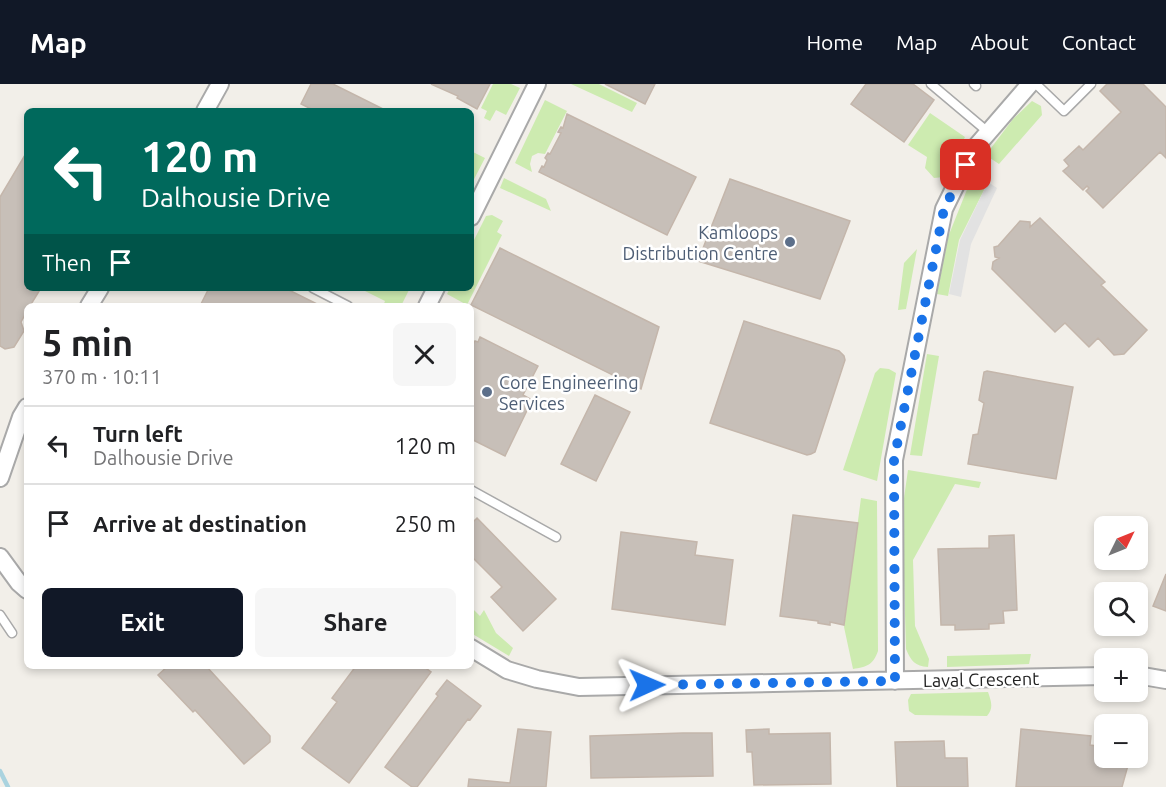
<!DOCTYPE html>
<meta charset="utf-8">
<style>
:root{--surface:#fff;--page:#f6f6f6;--text:#202124;--muted:#757577;--line:#e0e0e0;--accent:#111827}
body{margin:0;font-family:Ubuntu,sans-serif;background:var(--page);color:var(--text);height:100vh;display:flex;flex-direction:column;font-size:22px;white-space:nowrap}
*{box-sizing:border-box;margin:0}
p{font-size:20px;color:var(--muted)}
.icon{flex:none;width:33px;height:33px;fill:none;stroke:currentColor;stroke-width:2;stroke-linecap:round;stroke-linejoin:round}
.map{position:relative;flex:1;overflow:hidden}
.panel{position:absolute;left:24px;top:219px;width:450px;height:366px;display:flex;flex-direction:column;background:var(--surface);border-radius:9px;box-shadow:0 3px 9px #0003}
.panel>*{flex:none}
.top-card{position:absolute;left:24px;top:24px;width:450px;height:183px;border-radius:9px;box-shadow:0 3px 9px #0003;background:#00695c;color:#fff;overflow:hidden}
.needle{width:39px;rotate:47deg}
.fabs{position:absolute;left:1094px;top:432px;display:grid;gap:12px}
.fabs a{display:grid;place-items:center;width:54px;height:54px;border-radius:9px;background:var(--surface);box-shadow:0 3px 9px #0003;font-size:30px}
.pin{position:absolute;display:grid;place-items:center;width:51px;height:51px;color:#fff;margin:-26px;border-radius:12px;box-shadow:0 3px 9px #0006}
.me{position:absolute;width:66px;margin:-33px;rotate:89deg;stroke-linejoin:round;filter:drop-shadow(0 0 4px #0008)}
.turn{display:flex;align-items:center;gap:21px;height:126px;padding:0 18px;font-size:27px}
.turn .icon{width:78px;height:78px;stroke-width:2.5}
.turn b{display:block;font-size:42px;line-height:51px}
.then{display:flex;align-items:center;height:57px;padding:0 18px;background:#0003;gap:12px;font-size:22px}
.round{display:grid;place-items:center;flex:none;width:63px;height:63px;border-radius:9px;background:var(--page)}
.head{display:flex;align-items:center;justify-content:space-between;height:102px;padding:0 18px}
h1{font-size:36px;font-weight:700;line-height:45px}
.cta{display:flex;gap:12px;margin-top:auto;padding:12px 18px}
.cta a{flex:1;height:69px;border-radius:9px;background:var(--accent);color:#fff;font-size:24px;font-weight:700;line-height:69px;text-align:center}
.cta a+a{background:var(--page);color:var(--text)}
ul{padding:0;list-style:none}
li{display:flex;align-items:center;gap:18px;height:78px;padding:0 18px;border-top:2px solid var(--line)}
li div{flex:1}
li b{display:block;font-size:22px}
li em{font-style:normal}
header{display:flex;align-items:center;gap:36px;box-sizing:border-box;height:84px;padding:0 30px;background:var(--accent);color:#fff}
header strong{font-size:28px}
nav{display:flex;gap:33px;margin-inline-start:auto;font-size:21px}
.map>svg:first-child{display:block}
</style>
<header>
<strong>Map</strong>
<nav><a>Home</a><a>Map</a><a>About</a><a>Contact</a></nav>
</header>
<div class="map">
<svg width="1166" height="703" viewBox="0 0 1166 703">
<rect width="100%" height="100%" fill="#f2efe9"/>
<path fill="#cdebb0" d="M493 0H511L520 4 506 31 496 26 490 37 484 34 487 27 481 24Z
M571 0H599L637 19 632 28Z
M545 16 567 27 545 70 538 69 532 72 530 80 532 88 515 79Z
M1032 17 1041 22 1042 31 999 80 990 74 988 68 1013 35Z
M930 29 965 53 944 93 934 94 925 84 927 73 908 61Z
M471 67 485 74 471 101Z
M978 90 986 94 988 98 959 156 948 212 937 210 948 153 972 93Z
M504 94 546 115 551 127 500 104Z
M492 131 503 137 497 148 502 151 467 221 447 210 450 204H471V162L486 132Z
M917 165 906 225 898 226 904 179Z
M359 204H369L374 207 376 204H404L409 206 401 222H383L385 217Z
M927 270 939 272 922 372 910 371Z
M880 284 889 285 896 289 877 397 843 386 875 289Z
M908 386 981 398 979 404 955 400 913 476 915 542 929 575 928 583C915 582 911 577 906 565L902 428Z
M861 414 877 417 878 567C873 581 867 583 853 585L844 543Z
M471 523 480 532 484 526 496 549 513 564 509 572 471 549Z
M1031 570 1029 580 947 583V572Z
M988 608C991 617 994 624 987 632L915 631 909 627 908 616 911 610Z"/>
<path fill="#e2e2e2" d="M988 98 997 104 971 160 961 213 949 210 960 156Z"/>
<g fill="none" stroke-linecap="round" stroke-linejoin="round">
<path stroke="#aad3df" stroke-width="4.5" d="M0 687 8 703"/>
</g>
<path fill="#c7bfb8" stroke="#c4b6ab" stroke-width="1.5" d="M311 0H333L387 27H315L301 20Z
M431 0H490L477 25 457 14 458 12Z
M605 0H655L645 20Z
M866 0H913L934 16 904 58 851 20Z
M1107 0H1143L1166 23V74L1160 68 1103 124 1086 107 1089 104 1087 102 1083 106 1063 87 1069 82 1064 76 1079 62 1083 66 1121 28 1100 7Z
M567 30 696 93 667 151 539 88 542 82 544 83 547 76 545 74 548 69 550 70 561 49 558 48 561 43 563 44Z
M25 71 27 72V204H41L30 222H27V227L21 238 24 247 14 263 5 265 0 262V113Z
M730 95 850 137 820 215 698 177Z
M1040 134 1105 198 1101 201 1147 246 1124 270 1114 271 1098 254 1089 263 1065 239 1055 248 992 185 993 178 999 174 995 173 994 163 998 162 1020 137 1030 138V143Z
M500 164 659 243 641 305 471 221Z
M209 204H285L321 222H200Z
M744 237 839 267 844 272 845 276 815 368 811 370 807 371 710 339Z
M480 253 538 282 523 311 532 316 505 372 471 355V290L473 286H471V264L475 257 478 258Z
M987 287 1073 303 1056 395 968 380 973 351 978 350 984 319 979 316 984 288Z
M595 311 630 328 596 397 561 380Z
M793 431 858 439 844 541 830 538V541L818 539V537L780 532Z
M477 434 556 515 523 547 491 513 502 503 471 472V440Z
M621 448 697 458 695 471 733 476 725 541 612 525Z
M1014 451 1017 526 1003 527 1004 539 989 540V545L955 546V541H941L938 465 989 464V452Z
M1166 490V527L1153 522Z
M168 582H206L270 652V658L244 680 195 626 193 628 158 591Z
M356 582H423L431 588 349 699 302 664 337 618 332 614Z
M447 596 481 622 470 636 468 635 417 703H412L385 683 438 612 436 610Z
M518 645 551 648 546 703H468L469 695 510 699Z
M769 645V650L830 649 831 700 754 701 752 668H747L746 646Z
M1021 645 1091 652 1090 661 1104 663V674H1130L1122 703H1016Z
M683 649H712L713 692 591 694 590 652Z
M944 657 945 674H967L968 703H897L895 658Z"/>
<g fill="none" stroke-linecap="round" stroke-linejoin="round">
<defs>
<path id="service" d="M931 0 988 48
M974 0 976 2
M1036 0 1064 27 1091 0
M313 204 348 222
M471 406 556 453
M0 531 12 549"/>
<path id="minor" d="M205 27 220 0
M471 133 537 0
M89 222 100 204
M427 222 436 204
M0 394 21 333 27 323
M0 473 19 499 27 506
M471 564 507 586 537 595 579 603 1104 592
M1137 591 1166 596
M895 597 894 376 944 125 973 66 1030 0"/>
</defs>
<use href="#service" stroke="#a9a9a9" stroke-width="11"/>
<use href="#minor" stroke="#a9a9a9" stroke-width="20"/>
<use href="#service" stroke="#fff" stroke-width="8"/>
<use href="#minor" stroke="#fff" stroke-width="16"/>
</g>
<g fill="none" stroke-linecap="round" stroke-linejoin="round">
<path stroke="#1a73e8" stroke-width="10" stroke-dasharray="0 18" d="M647 601 895 597 894 376 944 125 966 81"/>
</g>
<g fill="#5c6f8a" stroke="#fff" stroke-width="2">
<circle cx="790" cy="158" r="6"/>
<circle cx="487" cy="308" r="6"/>
</g>
<g text-anchor="middle" dominant-baseline="central" stroke-width="5" stroke-linejoin="round" paint-order="stroke">
<g font-size="18" fill="#4e5e75" stroke="#fff" text-anchor="end">
<text x="778" y="148">Kamloops<tspan x="778" dy="21">Distribution Centre</tspan></text>
<text x="499" y="298" text-anchor="start">Core Engineering<tspan x="499" dy="21">Services</tspan></text>
</g>
<g font-size="18" fill="#222" stroke="#fff">
<text transform="translate(981 595) rotate(-1)">Laval Crescent</text>
</g>
</g>
</svg>
<div class="fabs">
<a><svg class="needle" viewBox="-14 -14 28 28"><path d="M0-13l5 13h-10z" fill="#e53935"/><path d="M0 13l5-13h-10z" fill="#757577"/></svg></a>
<a><svg class="icon" aria-label="search" viewBox="0 0 24 24"><circle cx="10" cy="10" r="6"/><path d="M15 15l6 6"/></svg></a>
<a>+</a>
<a>−</a>
</div>
<div class="pin" style="left:966px;top:81px;background:#d93025"><svg class="icon" aria-label="arrive" viewBox="0 0 24 24"><path d="M6 21V4h12l-3 4 3 4H6"/></svg></div>
<svg class="me" style="left:647px;top:601px" viewBox="-20 -20 40 40"><path d="M0-17L14 15 0 8-14 15z" fill="#1a73e8" stroke="#fff" stroke-width="4"/></svg>
<div class="top-card">
<div class="turn"><svg class="icon" aria-label="left" viewBox="0 0 24 24"><path d="M17 20v-9H6M10 6l-5 5 5 5"/></svg><div><b>120 m</b>Dalhousie Drive</div></div>
<div class="then">Then<svg class="icon" aria-label="arrive" viewBox="0 0 24 24"><path d="M6 21V4h12l-3 4 3 4H6"/></svg></div>
</div>
<section class="panel">
<div class="head"><div><h1>5 min</h1><p>370 m · 10:11</p></div><a class="round"><svg class="icon" aria-label="close" viewBox="0 0 24 24"><path d="M6 6l12 12M18 6L6 18"/></svg></a></div>
<ul>
<li><svg class="icon" aria-label="left" viewBox="0 0 24 24"><path d="M17 20v-9H6M10 6l-5 5 5 5"/></svg><div><b>Turn left</b><p>Dalhousie Drive</p></div><em>120 m</em></li>
<li><svg class="icon" aria-label="arrive" viewBox="0 0 24 24"><path d="M6 21V4h12l-3 4 3 4H6"/></svg><div><b>Arrive at destination</b></div><em>250 m</em></li>
</ul>
<div class="cta"><a>Exit</a><a>Share</a></div>
</section>
</div>
